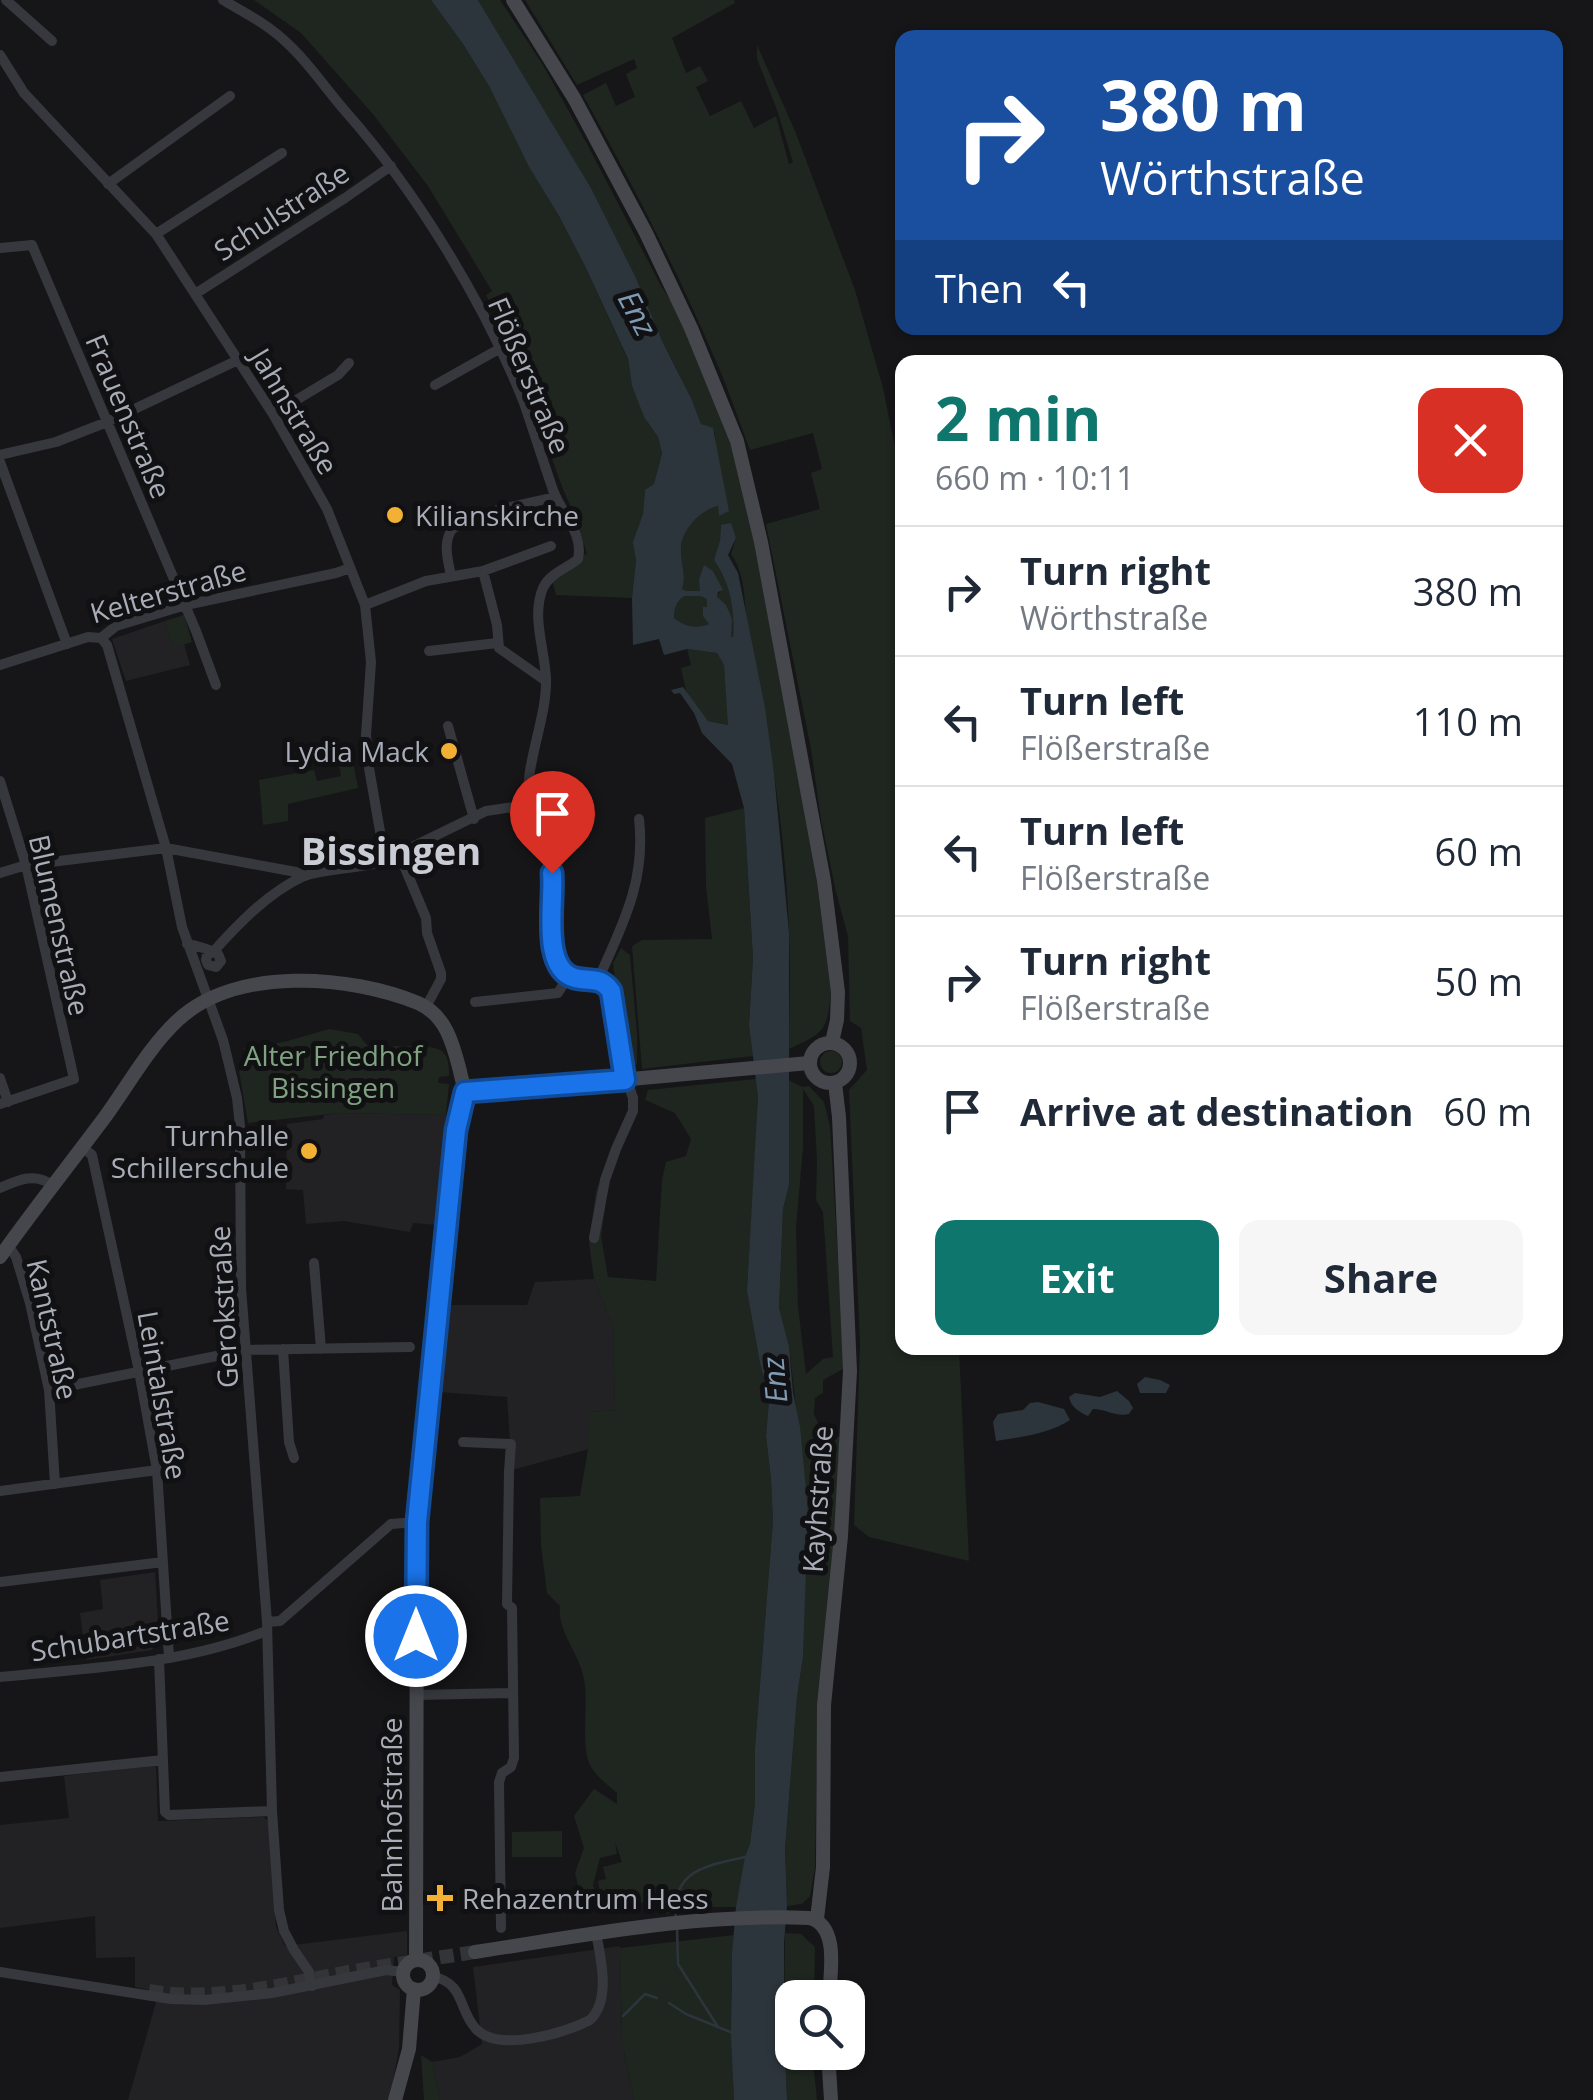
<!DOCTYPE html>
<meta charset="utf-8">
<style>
:root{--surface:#fff;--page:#f6f6f7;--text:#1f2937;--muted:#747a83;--line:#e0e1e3;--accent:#0f766e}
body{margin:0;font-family:"Open Sans",sans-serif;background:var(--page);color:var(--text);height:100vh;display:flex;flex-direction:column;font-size:38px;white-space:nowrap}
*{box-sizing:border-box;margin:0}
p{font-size:32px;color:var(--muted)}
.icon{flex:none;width:55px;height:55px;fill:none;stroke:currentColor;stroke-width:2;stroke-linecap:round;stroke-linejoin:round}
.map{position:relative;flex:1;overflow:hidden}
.sheet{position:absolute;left:895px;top:355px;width:668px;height:1000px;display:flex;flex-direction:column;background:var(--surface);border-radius:20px;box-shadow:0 2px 8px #0004}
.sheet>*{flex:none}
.banner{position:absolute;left:895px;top:30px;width:668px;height:305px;border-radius:20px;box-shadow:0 2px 8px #0004;background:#1a4fa0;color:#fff;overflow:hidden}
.buttons{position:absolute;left:775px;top:1980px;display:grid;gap:20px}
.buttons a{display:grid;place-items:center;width:90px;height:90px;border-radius:20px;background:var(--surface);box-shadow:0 2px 8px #0004;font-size:50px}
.pin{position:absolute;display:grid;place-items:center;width:85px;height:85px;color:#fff;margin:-102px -42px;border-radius:50% 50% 50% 0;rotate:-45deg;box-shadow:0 0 10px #0007}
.pin .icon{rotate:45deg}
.me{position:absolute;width:110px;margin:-55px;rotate:0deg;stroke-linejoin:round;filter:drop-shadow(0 0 8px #0008)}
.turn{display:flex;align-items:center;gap:35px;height:210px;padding:0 40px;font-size:45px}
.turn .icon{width:130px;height:130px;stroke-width:2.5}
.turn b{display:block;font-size:70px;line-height:85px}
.then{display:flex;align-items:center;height:95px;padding:0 40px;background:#0003;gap:20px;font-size:38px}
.round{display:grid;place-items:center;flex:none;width:105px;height:105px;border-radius:20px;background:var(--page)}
.summary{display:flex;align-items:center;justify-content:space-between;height:170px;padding:0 40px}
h1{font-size:60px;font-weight:700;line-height:75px;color:var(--accent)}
.primary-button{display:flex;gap:20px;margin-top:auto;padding:20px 40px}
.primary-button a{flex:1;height:115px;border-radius:20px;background:var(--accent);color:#fff;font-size:40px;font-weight:700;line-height:115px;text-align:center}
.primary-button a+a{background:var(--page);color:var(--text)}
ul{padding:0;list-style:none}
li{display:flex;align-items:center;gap:30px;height:130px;padding:0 40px;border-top:2px solid var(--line)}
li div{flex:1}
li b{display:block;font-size:38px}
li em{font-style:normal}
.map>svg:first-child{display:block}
</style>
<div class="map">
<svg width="1593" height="2100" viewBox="0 0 1593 2100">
<rect width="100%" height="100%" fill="#161618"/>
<path fill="#222225" d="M165 621 173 647 184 644 190 665 126 681 112 639Z
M339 1113 446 1115 437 1225 413 1223 410 1232 344 1221 306 1224 303 1190 286 1189 287 1124 323 1119 324 1115Z
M594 1279 613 1327 615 1410 589 1412V1449L512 1470 507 1397 439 1392 446 1305H527L535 1282Z
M155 1572 159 1640 152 1650 86 1660 80 1613 103 1609 100 1580Z
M156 1765 158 1821 264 1817 269 1822 276 1927 285 1946 407 1931V1955L394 1957 392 1985 400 1990 399 2047 390 2100H128L159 1992 135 1987V1957L96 1958 95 1916 0 1928V1825L69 1818 64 1776Z
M620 1946 622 2041 634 2100H440L432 2062 460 2057 482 2044 473 1967Z"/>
<path fill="#1e261f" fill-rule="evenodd" d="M254 0H431L463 44 489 86 529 167 559 216 585 266 628 360 632 386 644 417 658 437 662 452 654 485 645 491 643 515 634 542 636 560 632 598 556 595 552 579 578 556 587 554 578 524 561 484 538 419 547 414 486 295 492 291 428 186 372 113 301 33Z
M478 0H500L543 65 587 144 660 284 680 316 728 433 745 492 811 835 831 991C827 1032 825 1032 789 1049 789 1010 791 972 789 933 786 833 769 733 749 635 743 606 748 579 731 554L736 538 733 531 721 526 720 540 714 560C730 583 735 609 733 637H730L717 596 722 589 713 571 700 591H687L682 589C687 573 680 563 681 548 682 529 701 510 718 506L715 433 701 424 692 400 663 343 636 278 591 188Z
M525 0H734L735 3 672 38 686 73 700 66 708 81 696 87 710 116 741 101 754 128 776 116 789 164 793 162 777 110 757 59V45L795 131 855 290 883 388 902 482V1348H959L969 1561 869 1537 854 1525 860 1345 849 1090 867 1070 861 1028 850 1021 848 936 836 892 821 820 811 749 766 524 820 509 811 473 822 469 813 433 750 450C738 419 728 387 714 357 676 267 630 180 583 95L606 83 616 106 635 97 626 74 637 68 634 59 577 85Z
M685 596H701L707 598 709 624C696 629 685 628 674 618 674 608 677 600 685 596Z
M184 615 192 642 173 648 165 621Z
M687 649 717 653 724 665 729 725 708 721 687 695 681 668 691 665Z
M353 762 358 788 288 804V821L263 825 259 780 314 770 317 781 341 776 339 765Z
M744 808 753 958 749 1025 753 1056 642 1069 632 946 642 940 712 939 706 886 705 818Z
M621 948 630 955 637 1033V1064L633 1066 625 1061 613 963Z
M329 1029 358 1034 368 1046 374 1048C387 1046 434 1043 443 1052 449 1058 449 1068 449 1076L439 1077 438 1083 449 1084 446 1115 339 1113 248 1123 239 1071 245 1069 244 1048 284 1042Z
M820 1062a11 11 0 1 1 22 0a11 11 0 1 1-22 0Z
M756 1079 758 1097 757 1133 747 1291 760 1363 769 1400 766 1436 771 1479 773 1521 755 1747V1803L750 1844 736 1907H712L662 1914 659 1902 651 1904 629 1901V1897L628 1899 602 1902 598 1881 606 1879 603 1867 622 1862 615 1842 617 1854 600 1858 593 1885 597 1899 582 1901 575 1873 584 1848 574 1816 594 1789 617 1804V1793C608 1785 596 1777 590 1765 580 1742 589 1705 584 1679 579 1652 557 1632 560 1606L547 1593 541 1545 540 1498 580 1496 588 1449 589 1412 615 1410 613 1327 594 1279 589 1243 596 1191 604 1173 610 1174 601 1236 608 1277 656 1281 662 1180 666 1162 686 1156 691 1139 675 1113 645 1100 648 1090Z
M789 1080 802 1087 809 1086 824 1102 830 1126 844 1355 843 1369 823 1380V1393L815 1398 814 1414 824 1437H839V1482L817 1748 815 1868 810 1896 802 1904 787 1906 785 1849 797 1697 803 1657 805 1569 808 1545V1511L789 1346 779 1308 783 1209 789 1185ZM803 1089 814 1106 817 1161 816 1200 823 1212 833 1357 823 1359 806 1374 798 1306 796 1227 803 1148Z
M562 1831V1857H512V1832Z
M785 1933 801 1934 815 1947 814 1997 792 1998V2052L812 2053 817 2100H787L784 2030Z
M734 1935 731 1989 734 2100H634L622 2041 620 1948Z
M421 2055 432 2062 440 2100H424Z"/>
<path fill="#2c353c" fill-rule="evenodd" d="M431 0H478L591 188 636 278 663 343 692 400 701 424 713 428 729 511 719 516 718 506C701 510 682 529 681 548 680 563 687 573 682 589L687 591H700L699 580 704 565 713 571 723 590 718 592 717 597 726 605 732 619 731 637H733C735 609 730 583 714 560L720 540 721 525 731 523 736 538 728 555 738 573 765 708 774 773 789 933V1185L783 1209 779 1308 789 1346 793 1392 800 1427 808 1511 803 1657 797 1697 785 1849 787 1906 784 1943V2030L787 2100H734L731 2034 732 1954 736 1907 745 1857 750 1844 755 1803V1747L773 1521 771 1479 766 1436 769 1400 760 1363 747 1291 758 1097 749 1025 753 958 744 808 732 764 702 733 694 713 680 693 674 694 671 690 683 687 708 721 728 725 724 665 717 653 687 649 664 655 659 639 633 645 632 598 636 560 633 542 643 514 645 490 654 484 662 453 658 437 644 417 632 386 628 359 585 266 559 216 529 167 489 86 463 44ZM685 596H701L707 599V607H703V616L709 624C696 629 685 627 674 618 674 608 677 600 685 596Z
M1145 1377 1160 1380 1170 1385 1166 1393H1140L1137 1384Z
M1117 1391 1129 1401 1133 1408 1129 1414C1115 1417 1106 1409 1093 1409L1088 1416C1079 1412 1071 1407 1069 1397L1075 1393 1100 1397Z
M1038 1402 1064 1409 1070 1420C1049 1434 1021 1437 996 1441L993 1422 998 1414 1023 1410 1030 1403Z"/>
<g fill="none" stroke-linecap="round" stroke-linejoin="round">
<path stroke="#2c353c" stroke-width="2.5" d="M676 1919C671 1869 707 1866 745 1857
M677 1927 678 1964 718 2027
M669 2003 686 2014 735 2034
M623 2016 645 1994 657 1998"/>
<path stroke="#333438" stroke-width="14" stroke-dasharray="14 7" stroke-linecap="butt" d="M149 1991C214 2002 280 1985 343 1973 387 1965 431 1959 475 1952"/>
<path stroke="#37383d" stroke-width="10" d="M6 0 52 41
M223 0C238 9 254 17 269 28 300 50 321 83 346 112 416 191 485 304 524 403 534 432 543 461 553 490 561 513 584 533 578 559 566 569 550 573 543 588 531 616 545 650 546 679 547 721 523 766 529 808 533 832 548 850 552 873 555 900 540 968 575 978 591 982 600 976 611 991L623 1069 633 1098V1111L616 1149 605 1180 594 1238
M0 55 24 93 156 234 273 414 327 509 365 605 371 662 366 735 369 768 385 860
M108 184 230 96
M156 234 282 153
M0 248 32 245 196 631 216 685
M195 294 345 198 391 166
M435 385 499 349
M273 414 338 375 349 363
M0 455 56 442 107 422 238 360
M0 462 67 644
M483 571 497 625 499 648 546 681
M451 576C448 560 442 542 453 528L498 510 555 497
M365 605 426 581 483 571 551 546
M101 638 107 645 166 848 182 927 223 1040 237 1098 240 1126 241 1288 267 1622 272 1811 279 1910 284 1931 294 1950 309 1972 312 1986
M429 651 497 643
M0 665 88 637 101 638 116 626 186 605 336 573 350 568
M448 726 474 819
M0 781 26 865 74 1079 0 1104
M400 856 426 918 427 933 441 973V979L426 1007
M0 873 26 865 166 848 296 872 304 876
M187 944C199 946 208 949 218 954L221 961 216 967 208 965 206 960 207 955 213 952C238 924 268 893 302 877 329 865 385 871 406 850L486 811 528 805
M598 980C623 924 646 881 639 819
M475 1002 558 993 569 975
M0 1078 8 1102
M82 1147 92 1155 139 1371 157 1470 169 1657
M0 1188C18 1180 35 1172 52 1185
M8 1245 16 1257 30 1303 49 1390 55 1484
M314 1263 321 1349
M283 1349 289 1442 294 1458
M49 1390 246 1350 410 1347
M463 1442 511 1444 509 1471 507 1604 512 1608 514 1758 511 1767 502 1773 499 1782 501 1928
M0 1491 157 1470
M0 1582 163 1562
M267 1622 280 1621 391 1524 417 1522
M159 1659 165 1812 169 1815 272 1811
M0 1677C88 1668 183 1665 266 1631
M417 1695 512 1693
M0 1777 163 1760
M0 1972 171 1999 204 2000 272 1993 386 1970 403 1972
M432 1976C466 1984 457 2008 476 2029 499 2053 564 2033 590 2020 611 2000 601 1959 596 1933"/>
<path stroke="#45474d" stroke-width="14" d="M513 0 574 98 646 233 691 328 737 441 761 542 824 881 838 992 837 1020 832 1042
M810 1063a20 20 0 1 1 40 0a20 20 0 1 1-40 0Z
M465 1091 509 1090 809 1063
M0 1257C34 1209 70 1164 105 1117 129 1084 149 1047 178 1020 236 966 350 975 418 1003 446 1015 453 1044 460 1071 461 1078 465 1087 464 1093 464 1105 458 1119 456 1130L417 1522 416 1960
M817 1919 823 1867 824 1705 841 1536 850 1371 839 1117 835 1083
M475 1952C586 1935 697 1913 809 1918 840 1925 830 1974 829 1998
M403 1975a15 15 0 1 1 30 0a15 15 0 1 1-30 0Z
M828 2052 831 2100
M395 2100 409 2049 414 1989"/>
</g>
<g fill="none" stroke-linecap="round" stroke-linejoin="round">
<defs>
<path id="route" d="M416 1636 417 1522 456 1130 465 1092 625 1080 611 991C600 976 591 982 575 978 540 969 555 900 552 873"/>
</defs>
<use href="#route" stroke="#114b97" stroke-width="25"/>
<use href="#route" stroke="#1a73e8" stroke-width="18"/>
</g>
<g fill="#f2b134" stroke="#111113" stroke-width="4">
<circle cx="395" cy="515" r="10"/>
<circle cx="449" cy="751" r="10"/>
<circle cx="309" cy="1151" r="10"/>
<path d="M435 1883h10v10h10v10h-10v10h-10v-10h-10v-10h10z"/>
</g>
<g text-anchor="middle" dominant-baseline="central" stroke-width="10" stroke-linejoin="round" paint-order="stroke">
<g font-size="28" fill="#a8adb8" stroke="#111113">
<text transform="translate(281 211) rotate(-33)">Schulstraße</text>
<text transform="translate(530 375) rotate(67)">Flößerstraße</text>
<text transform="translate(295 411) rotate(59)">Jahnstraße</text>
<text transform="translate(129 416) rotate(67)">Frauenstraße</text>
<text transform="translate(168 591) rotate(-16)">Kelterstraße</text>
<text transform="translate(60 925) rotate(77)">Blumenstraße</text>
<text transform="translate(223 1307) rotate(-93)">Gerokstraße</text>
<text transform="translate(53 1329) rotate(77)">Kantstraße</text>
<text transform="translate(163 1395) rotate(80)">Leintalstraße</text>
<text transform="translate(817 1499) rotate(-86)">Kayhstraße</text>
<text transform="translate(130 1635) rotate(-9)">Schubartstraße</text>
<text transform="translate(391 1815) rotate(-90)">Bahnhofstraße</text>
</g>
<g font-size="28" fill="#a8adb8" stroke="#111113" text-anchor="start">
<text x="415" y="515">Kilianskirche</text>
<text x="429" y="751" text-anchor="end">Lydia Mack</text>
<text x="289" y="1135" text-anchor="end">Turnhalle<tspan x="289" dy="32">Schillerschule</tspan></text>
<text x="462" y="1898">Rehazentrum Hess</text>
</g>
<g font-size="28" fill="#7fa381" stroke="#111113">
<text x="333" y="1055">Alter Friedhof<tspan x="333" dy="32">Bissingen</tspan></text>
</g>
<g font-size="30" font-style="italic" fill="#7f9bb3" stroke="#111113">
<text transform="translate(638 313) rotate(62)">Enz</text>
<text transform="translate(774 1380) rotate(-95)">Enz</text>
</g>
<g font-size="38" font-weight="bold" fill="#c9ccd4" stroke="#111113">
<text x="391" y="850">Bissingen</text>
</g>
</g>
</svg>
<div class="buttons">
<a><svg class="icon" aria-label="search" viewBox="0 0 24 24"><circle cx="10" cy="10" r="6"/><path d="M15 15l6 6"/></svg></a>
</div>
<div class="pin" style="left:552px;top:873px;background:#d93025"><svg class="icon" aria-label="arrive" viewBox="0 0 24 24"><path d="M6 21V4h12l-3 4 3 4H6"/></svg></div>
<svg class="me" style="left:416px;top:1636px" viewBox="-20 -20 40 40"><circle r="17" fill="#1a73e8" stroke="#fff" stroke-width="3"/><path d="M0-11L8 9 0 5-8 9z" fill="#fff"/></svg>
<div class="banner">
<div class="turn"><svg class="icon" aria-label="right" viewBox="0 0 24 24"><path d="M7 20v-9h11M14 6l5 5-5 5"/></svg><div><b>380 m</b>Wörthstraße</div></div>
<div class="then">Then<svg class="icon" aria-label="left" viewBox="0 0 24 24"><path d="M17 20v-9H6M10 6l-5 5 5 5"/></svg></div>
</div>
<section class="sheet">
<div class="summary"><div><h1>2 min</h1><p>660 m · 10:11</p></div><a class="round" style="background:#d93025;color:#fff"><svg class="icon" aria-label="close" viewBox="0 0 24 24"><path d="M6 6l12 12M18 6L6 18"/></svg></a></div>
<ul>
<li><svg class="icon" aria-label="right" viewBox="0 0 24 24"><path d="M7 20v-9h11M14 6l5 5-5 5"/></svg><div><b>Turn right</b><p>Wörthstraße</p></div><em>380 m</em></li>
<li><svg class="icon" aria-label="left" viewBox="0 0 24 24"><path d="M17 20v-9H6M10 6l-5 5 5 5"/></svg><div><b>Turn left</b><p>Flößerstraße</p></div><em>110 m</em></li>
<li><svg class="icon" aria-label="left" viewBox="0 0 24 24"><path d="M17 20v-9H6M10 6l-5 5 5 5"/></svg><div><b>Turn left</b><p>Flößerstraße</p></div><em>60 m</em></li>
<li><svg class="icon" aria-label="right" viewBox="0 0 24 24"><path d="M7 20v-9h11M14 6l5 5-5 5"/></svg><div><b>Turn right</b><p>Flößerstraße</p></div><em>50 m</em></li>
<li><svg class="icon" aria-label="arrive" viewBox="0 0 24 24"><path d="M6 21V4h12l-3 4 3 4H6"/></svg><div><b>Arrive at destination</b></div><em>60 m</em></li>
</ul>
<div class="primary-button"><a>Exit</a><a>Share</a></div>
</section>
</div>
